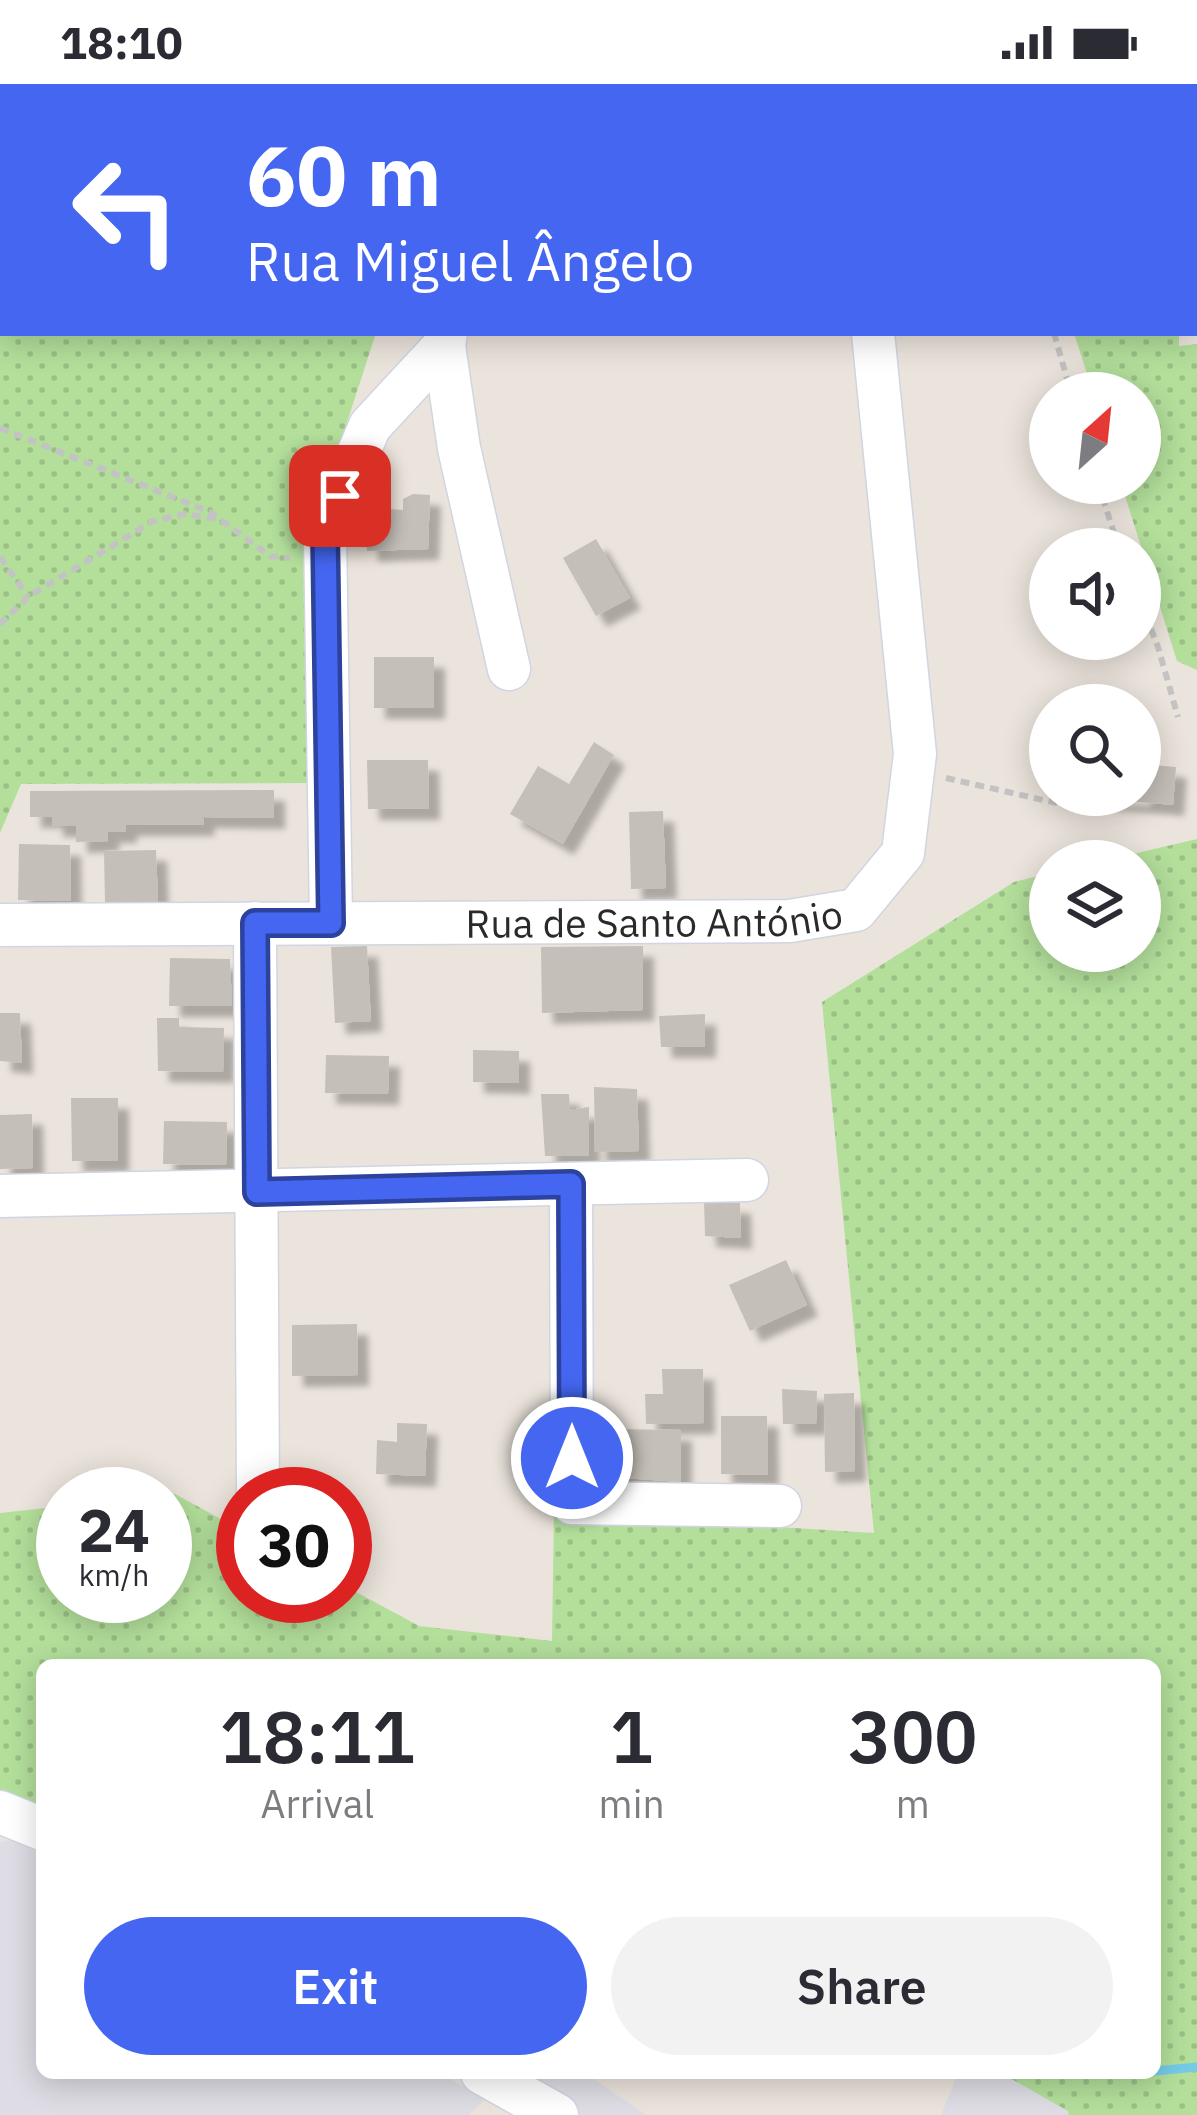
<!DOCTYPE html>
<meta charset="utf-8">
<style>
:root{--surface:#fff;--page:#f2f2f3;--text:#2b2b33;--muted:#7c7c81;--accent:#4466f1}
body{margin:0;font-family:"IBM Plex Sans",sans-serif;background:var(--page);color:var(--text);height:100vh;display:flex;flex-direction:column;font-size:45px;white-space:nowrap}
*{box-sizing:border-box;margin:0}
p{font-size:39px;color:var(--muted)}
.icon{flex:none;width:66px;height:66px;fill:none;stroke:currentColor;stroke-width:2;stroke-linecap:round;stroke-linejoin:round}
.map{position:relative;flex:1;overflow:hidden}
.details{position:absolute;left:36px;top:1575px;width:1125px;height:420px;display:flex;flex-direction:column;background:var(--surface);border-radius:18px;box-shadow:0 6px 30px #0003}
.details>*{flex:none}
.guide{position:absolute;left:0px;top:0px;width:1197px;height:252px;box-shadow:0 6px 30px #0003;background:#4466f1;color:#fff;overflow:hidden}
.needle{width:78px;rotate:27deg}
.fabs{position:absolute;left:1029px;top:288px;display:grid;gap:24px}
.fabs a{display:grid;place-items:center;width:132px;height:132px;border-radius:50%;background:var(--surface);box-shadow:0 6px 30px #0003;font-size:60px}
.speed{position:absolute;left:36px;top:1383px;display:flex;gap:24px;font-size:60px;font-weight:700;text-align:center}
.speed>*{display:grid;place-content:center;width:156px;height:156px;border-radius:50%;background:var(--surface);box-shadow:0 6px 30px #0003;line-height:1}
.speed small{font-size:30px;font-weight:400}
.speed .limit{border:18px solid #d22;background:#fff;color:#111}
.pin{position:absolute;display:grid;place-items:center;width:102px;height:102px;color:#fff;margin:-51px;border-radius:24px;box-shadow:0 6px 18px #0006}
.me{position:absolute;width:132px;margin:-66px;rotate:0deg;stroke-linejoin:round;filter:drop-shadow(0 0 9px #0008)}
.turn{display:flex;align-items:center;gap:42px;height:252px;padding:0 48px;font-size:54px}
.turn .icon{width:156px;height:156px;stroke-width:2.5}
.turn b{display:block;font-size:84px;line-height:102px}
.eta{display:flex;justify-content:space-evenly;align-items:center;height:204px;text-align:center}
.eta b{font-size:72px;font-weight:600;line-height:84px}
.cta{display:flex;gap:24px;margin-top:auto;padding:24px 48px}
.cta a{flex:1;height:138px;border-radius:72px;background:var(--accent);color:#fff;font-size:48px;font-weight:600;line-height:138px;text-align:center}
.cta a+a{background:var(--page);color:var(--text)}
.status{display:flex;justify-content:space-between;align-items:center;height:84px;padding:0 60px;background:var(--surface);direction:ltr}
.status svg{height:33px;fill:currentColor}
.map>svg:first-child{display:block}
</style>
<div class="status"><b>18:10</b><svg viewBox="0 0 49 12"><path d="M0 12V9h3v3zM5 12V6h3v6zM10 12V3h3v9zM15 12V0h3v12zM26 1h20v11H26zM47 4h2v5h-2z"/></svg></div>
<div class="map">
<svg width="1197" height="2031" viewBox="0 0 1197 2031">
<defs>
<pattern id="grass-dots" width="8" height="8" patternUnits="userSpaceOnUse" patternTransform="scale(3)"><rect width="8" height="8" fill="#b3df9b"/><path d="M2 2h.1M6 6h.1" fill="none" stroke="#9ac086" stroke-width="1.8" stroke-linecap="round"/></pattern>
<pattern id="forest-firs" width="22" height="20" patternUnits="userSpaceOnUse" patternTransform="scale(3)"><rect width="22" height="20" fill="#b3df9b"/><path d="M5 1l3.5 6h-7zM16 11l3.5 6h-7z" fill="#9ac086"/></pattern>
<filter id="shadow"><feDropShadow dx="11" dy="11" stdDeviation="3" flood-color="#0004"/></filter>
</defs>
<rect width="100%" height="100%" fill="#ebe4dc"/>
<path fill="#dedce4" d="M13 1755 42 1771V1989H440L485 2015 468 2031H0V1758Z
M523 1989H585L646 2031H582Z
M958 1989H1001L1069 2027V2031H941Z"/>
<path fill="url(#grass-dots)" d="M0 0H392L395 3H3V249H376L316 434 315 699 21 700 0 749Z
M1074 249H1179V262L1197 260V586L1177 577 1121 399H1140V309H1093Z
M1197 755V2031H1069L1068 2027 1001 1989H1155V1581H42V1723L0 1709V1429L63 1422V1512H165V1411L175 1410 243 1447V1512H345V1502L419 1542 552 1557 554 1429 874 1449 822 918 1014 798 1050 789V867H1140V777H1103Z"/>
<path fill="url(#forest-firs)" d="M810 0H1197V83L1194 84V3H808Z"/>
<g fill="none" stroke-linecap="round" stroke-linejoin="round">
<path stroke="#74cbe8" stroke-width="9" d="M1155 1987 1197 1983"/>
</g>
<path fill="#c4bfb8" filter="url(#shadow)" d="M413 410 430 411 428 465 367 467 366 435 387 434 389 425 403 426V415Z
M596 455 630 514 596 532 563 474Z
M374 573H434V624H374Z
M594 658 614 671 563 760 510 730 538 682 569 700Z
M367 676H428L429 725H368Z
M1140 680 1176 683 1173 721 1105 715V711H1140Z
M274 706V734L203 733 204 741H126V748H108V757L76 758V742H52V733H30V707Z
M663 727 666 804 631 805 629 728Z
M19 760 70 761 71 817 18 816Z
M156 766 158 818 105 819 104 767Z
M367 862 371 937 335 939 331 863Z
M643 862V926L542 929 541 863Z
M170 874 230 875 232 922H169Z
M0 929H20L22 979 0 977Z
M705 930V963H661L659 932Z
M157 934H179V943L224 944 223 988 158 987Z
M473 966 519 967V999L473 998Z
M326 971 389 972 388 1010 325 1009Z
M594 1003 637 1005 639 1067 595 1068Z
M541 1010H569L570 1026 589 1023V1072H545Z
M71 1014H118V1077H72Z
M32 1030 33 1084 0 1085V1031Z
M164 1037 227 1038 226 1081 163 1080Z
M704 1117 740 1119 741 1154 705 1152Z
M786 1176 807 1221 750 1247 729 1201Z
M357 1240 358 1291 292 1292V1241Z
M662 1285H703L704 1339 646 1340 645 1310H663Z
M782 1305 817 1307 816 1340H783Z
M854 1309 855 1387 825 1388 824 1310Z
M721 1332H767L768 1391 721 1390Z
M397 1339 427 1340 425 1392 376 1390 377 1356 397 1358Z
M608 1345 681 1346V1398L609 1393Z"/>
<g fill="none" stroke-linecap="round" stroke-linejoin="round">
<defs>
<g id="minor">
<path d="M407 0 411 3"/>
<path d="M626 3 627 0"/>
<path d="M444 262 459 364 509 585"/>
<path d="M255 839 258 1410"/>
<path d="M331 839 325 447 370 342 444 262 446 249"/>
<path id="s1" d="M0 841 790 837 856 826 903 769 915 670 873 249"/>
<path d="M571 1100 572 1419 780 1422"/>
<path d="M0 1112 747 1096"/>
<path d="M0 1728 42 1745"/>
<path d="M482 1989 557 2031"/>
</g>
</defs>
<use href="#minor" stroke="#d1d5e2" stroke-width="45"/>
<path stroke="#c3c3c3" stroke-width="6" stroke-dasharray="9 6" stroke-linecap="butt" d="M1130 3 1133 0
M1194 63H1197
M1054 249 1071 309
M0 344 210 428 270 472 290 474
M1098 399 1119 465
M0 473 28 513
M1140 517 1158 563 1178 633
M0 540 28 513 153 437 185 430 221 436
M946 694 1083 725"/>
<use href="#minor" stroke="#fff" stroke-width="42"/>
</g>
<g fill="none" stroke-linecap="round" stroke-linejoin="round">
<defs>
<path id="route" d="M340 412 325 447 331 839H255L257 1108 571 1100 572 1374"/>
</defs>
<use href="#route" stroke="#2c429d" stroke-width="30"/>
<use href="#route" stroke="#4466f1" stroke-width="21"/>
</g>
<g text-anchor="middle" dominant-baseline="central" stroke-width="9" stroke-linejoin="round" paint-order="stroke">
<g font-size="39" fill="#2a2a2a" stroke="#fff">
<text stroke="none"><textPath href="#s1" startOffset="654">Rua de Santo António</textPath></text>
</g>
</g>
</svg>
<div class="fabs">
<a><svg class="needle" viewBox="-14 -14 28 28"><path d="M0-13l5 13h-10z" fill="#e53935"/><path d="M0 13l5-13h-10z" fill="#7c7c81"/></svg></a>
<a><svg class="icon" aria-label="sound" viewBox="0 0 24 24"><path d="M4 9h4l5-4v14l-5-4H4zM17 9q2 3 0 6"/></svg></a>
<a><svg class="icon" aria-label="search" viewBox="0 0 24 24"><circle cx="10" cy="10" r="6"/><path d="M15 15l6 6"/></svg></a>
<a><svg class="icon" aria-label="layers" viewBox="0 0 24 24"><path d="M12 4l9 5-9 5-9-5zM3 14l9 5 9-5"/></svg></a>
</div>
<div class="speed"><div>24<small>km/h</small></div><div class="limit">30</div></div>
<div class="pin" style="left:340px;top:412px;background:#d93025"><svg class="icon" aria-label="arrive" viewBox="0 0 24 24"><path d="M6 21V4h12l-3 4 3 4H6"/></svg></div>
<svg class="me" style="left:572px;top:1374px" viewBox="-20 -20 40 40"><circle r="17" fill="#4466f1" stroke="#fff" stroke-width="3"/><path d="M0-11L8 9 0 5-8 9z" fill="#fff"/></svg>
<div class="guide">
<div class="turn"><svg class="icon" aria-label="left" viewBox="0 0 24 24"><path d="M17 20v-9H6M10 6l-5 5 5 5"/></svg><div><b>60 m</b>Rua Miguel Ângelo</div></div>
</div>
<section class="details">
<div class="eta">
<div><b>18:11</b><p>Arrival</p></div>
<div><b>1</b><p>min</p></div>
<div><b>300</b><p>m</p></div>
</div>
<div class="cta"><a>Exit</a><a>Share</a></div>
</section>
</div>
